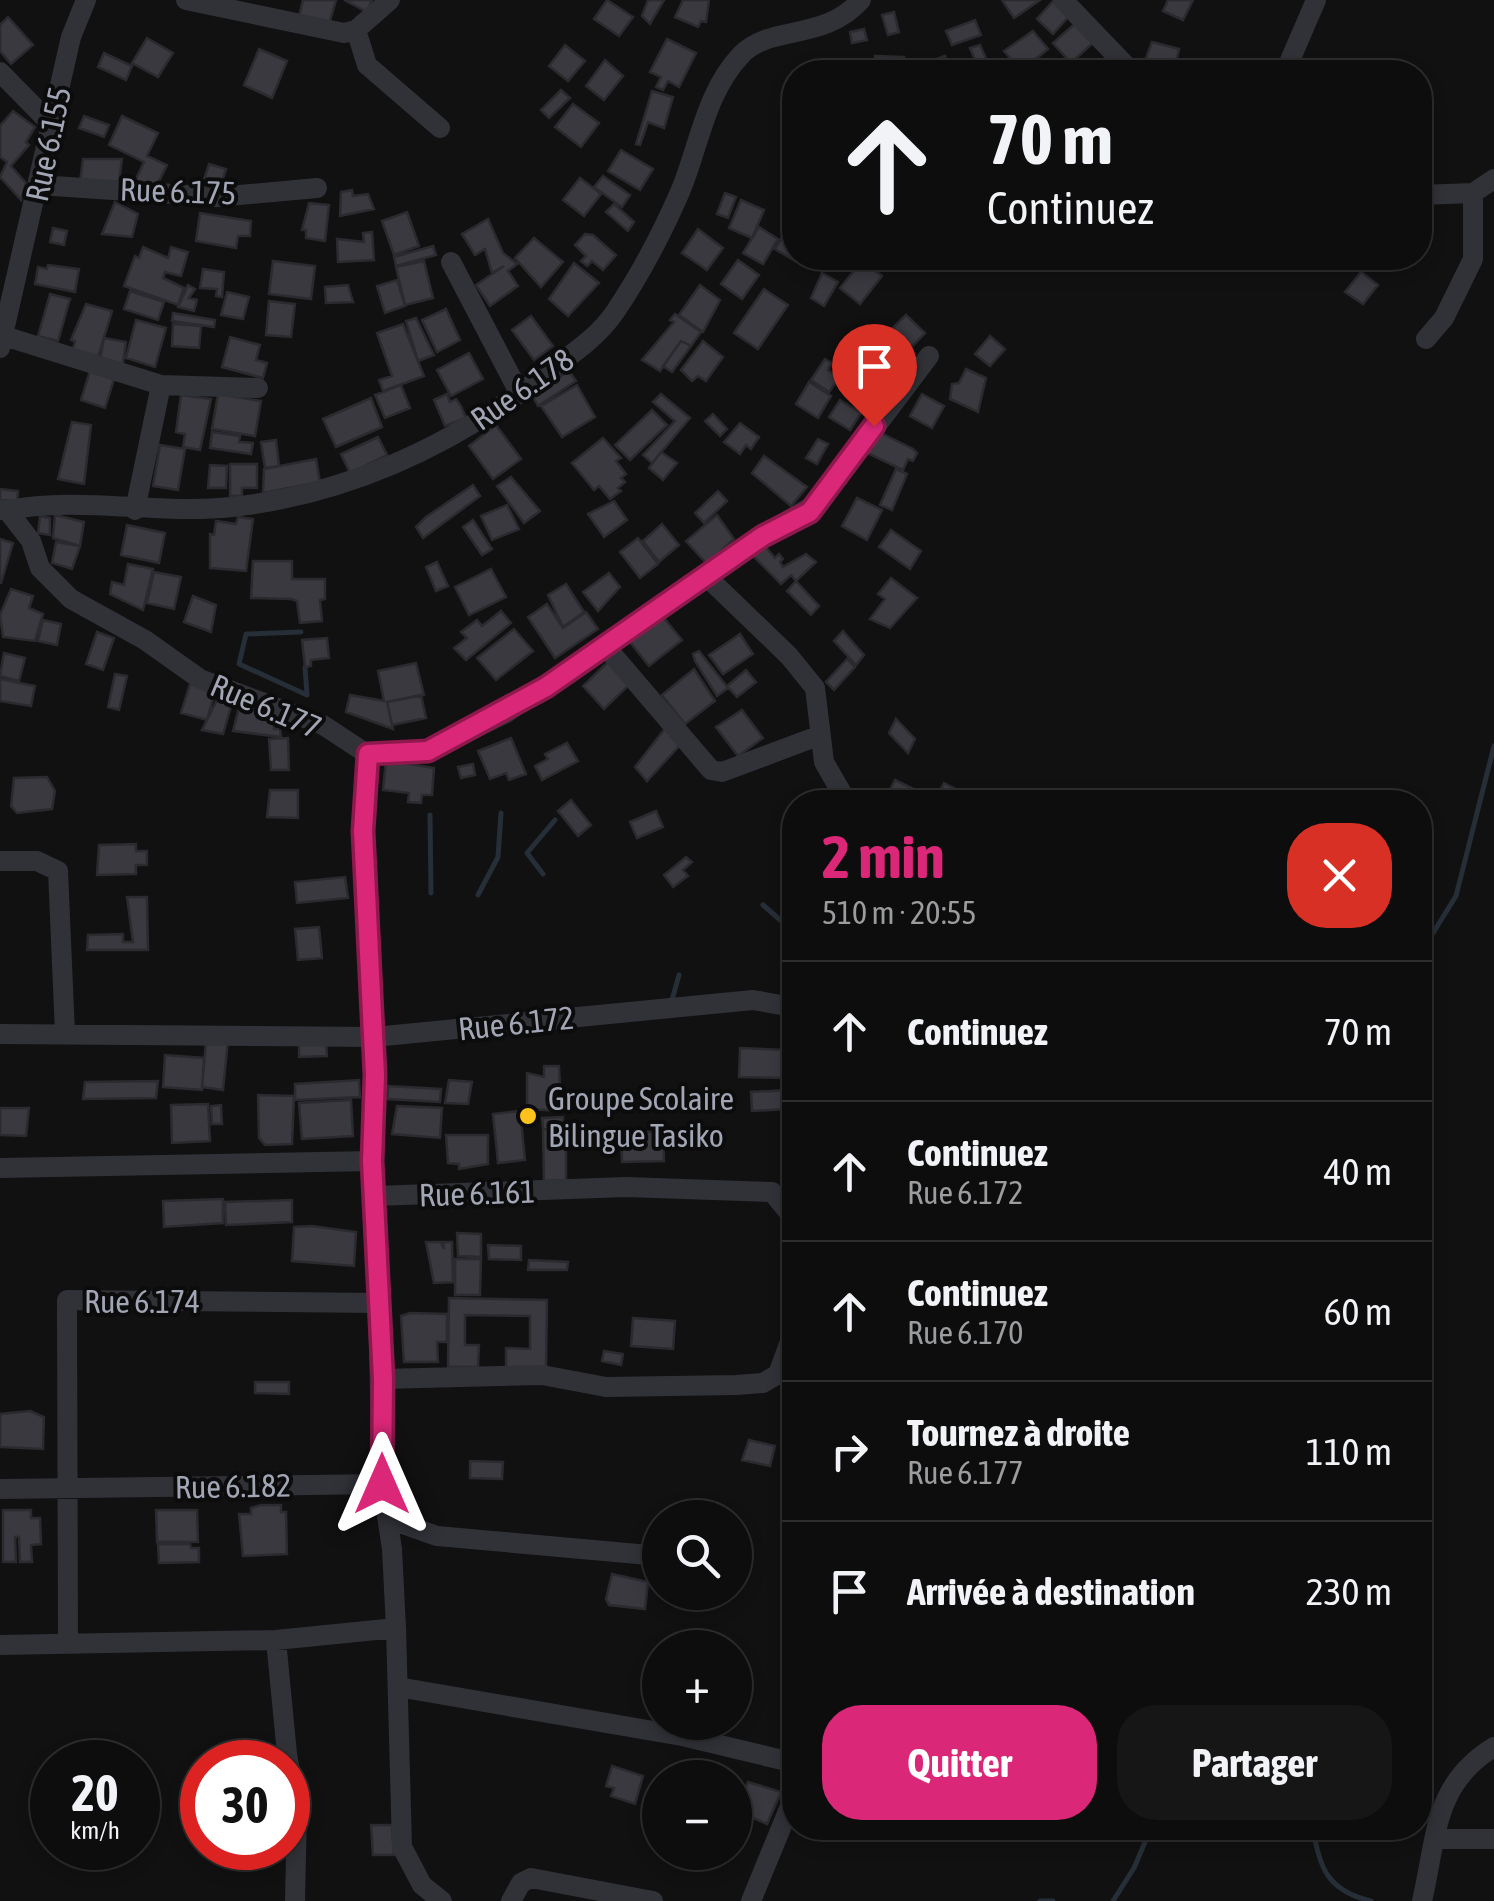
<!DOCTYPE html>
<html lang="fr">
<meta charset="utf-8">
<style>
:root{--surface:#0d0d0e;--page:#161617;--text:#f1f3f6;--muted:#9a9c9e;--line:#2d2d2e;--accent:#db2777}
body{margin:0;font-family:"Asap Condensed",sans-serif;background:var(--page);color:var(--text);height:100vh;display:flex;flex-direction:column;font-size:38px;white-space:nowrap}
*{box-sizing:border-box;margin:0}
p{font-size:32px;color:var(--muted)}
.icon{flex:none;width:55px;height:55px;fill:none;stroke:currentColor;stroke-width:2;stroke-linecap:round;stroke-linejoin:round}
.map{position:relative;flex:1;overflow:hidden}
.drawer{position:absolute;left:782px;top:790px;width:650px;height:1050px;display:flex;flex-direction:column;background:var(--surface);border-radius:40px;box-shadow:0 5px 15px #0003,0 0 0 2px var(--line)}
.drawer>*{flex:none}
.top-card{position:absolute;left:782px;top:60px;width:650px;height:210px;border-radius:40px;box-shadow:0 5px 15px #0003,0 0 0 2px var(--line);background:#0d0d0e;color:var(--text);overflow:hidden}
.tools{position:absolute;left:642px;top:1500px;display:grid;gap:20px}
.tools a{display:grid;place-items:center;width:110px;height:110px;border-radius:50%;background:var(--surface);box-shadow:0 5px 15px #0003,0 0 0 2px var(--line);font-size:50px}
.speed{position:absolute;left:30px;top:1740px;display:flex;gap:20px;font-size:50px;font-weight:700;text-align:center}
.speed>*{display:grid;place-content:center;width:130px;height:130px;border-radius:50%;background:var(--surface);box-shadow:0 5px 15px #0003,0 0 0 2px var(--line);line-height:1}
.speed small{font-size:25px;font-weight:400}
.speed .limit{border:15px solid #d22;background:#fff;color:#111}
.pin{position:absolute;display:grid;place-items:center;width:85px;height:85px;color:#fff;margin:-102px -42px;border-radius:50% 50% 50% 0;rotate:-45deg;box-shadow:0 0 10px #0007}
.pin .icon{rotate:45deg}
.me{position:absolute;width:110px;margin:-55px;rotate:0deg;stroke-linejoin:round;filter:drop-shadow(0 0 8px #0008)}
.turn{display:flex;align-items:center;gap:35px;height:210px;padding:0 40px;font-size:45px}
.turn .icon{width:130px;height:130px;stroke-width:2.5}
.turn b{display:block;font-size:70px;line-height:85px}
.round{display:grid;place-items:center;flex:none;width:105px;height:105px;border-radius:40px;background:var(--page)}
.headline{display:flex;align-items:center;justify-content:space-between;height:170px;padding:0 40px}
h1{font-size:60px;font-weight:700;line-height:75px;color:var(--accent)}
.primary-button{display:flex;gap:20px;margin-top:auto;padding:20px 40px}
.primary-button a{flex:1;height:115px;border-radius:40px;background:var(--accent);color:#fff;font-size:40px;font-weight:700;line-height:115px;text-align:center}
.primary-button a+a{background:var(--page);color:var(--text)}
ul{padding:0;list-style:none}
li{display:flex;align-items:center;gap:30px;height:140px;padding:0 40px;border-top:2px solid var(--line)}
li div{flex:1}
li b{display:block;font-size:38px}
li em{font-style:normal}
.map>svg:first-child{display:block}
</style>
<div class="map">
<svg width="1494" height="1901" viewBox="0 0 1494 1901">
<rect width="100%" height="100%" fill="#111112"/>
<g fill="none" stroke-linecap="round" stroke-linejoin="round">
<path stroke="#262e37" stroke-width="5" d="M301 632 246 634 239 664 307 695 305 667
M430 815 431 893
M543 874 527 853 555 820
M478 895 498 857 501 813
M763 905 795 933
M1420 954 1456 896 1494 746
M672 1000 679 975
M564 1099 604 1097
M1420 1457 1427 1494 1420 1533
M1313 1828C1319 1868 1328 1891 1371 1901
M1040 1901H1053
M1113 1901 1134 1868 1151 1828"/>
</g>
<path fill="#3a393f" stroke="#2b2a2f" stroke-width="2.5" d="M303 0H336L329 24 299 16Z
M344 0H372L367 12Z
M607 0 633 17 619 36 594 19Z
M648 0H664L650 24 642 16Z
M683 0H709L706 22 701 21 698 27 675 17Z
M1002 0H1040L1014 18Z
M1054 0 1070 15 1053 34 1037 19Z
M1168 0H1193L1183 20 1163 11Z
M894 12 899 32 888 35 882 15Z
M8 17 33 45 11 64 0 51V25Z
M975 20 981 35 952 45 946 31Z
M1078 21 1097 39 1071 63 1053 43Z
M864 29 867 40 852 43 850 32Z
M1033 31 1048 49 1021 71 1004 51Z
M147 38 173 53 158 77 132 63Z
M667 39 696 53 679 87 668 81 663 90 656 87 661 77 650 72Z
M1152 42 1179 49 1174 72 1143 66Z
M565 45 585 61 568 81 549 66Z
M980 45 988 63 978 67 970 48Z
M259 49 287 61 272 98 244 85Z
M104 53 132 66 126 80 98 67Z
M875 56 904 57 906 72H876Z
M945 56 950 72H917L915 67Z
M605 60 623 76 604 100 586 86Z
M561 90 570 98 549 118 541 110Z
M652 91 673 97 664 128 648 122 640 145 636 144Z
M573 104 599 123 581 147 555 127Z
M13 111 35 127 26 142 29 145 11 166 26 183 21 200 0 177 7 162 0 157V126Z
M84 116 109 125 104 137 79 128Z
M122 116 158 133 147 156 167 165 154 191 135 181 144 162 109 145Z
M621 150 653 169 640 190 608 171Z
M83 159H122L119 182H80Z
M209 164 226 169 220 188 203 183Z
M603 176 630 195 622 207 594 187Z
M580 178 601 194 584 216 563 200Z
M352 190 353 196 368 194 374 209 340 216 341 192Z
M725 193 736 197 728 218 717 214Z
M741 200 764 210 752 238 729 228Z
M115 202 138 214 132 237 102 234Z
M309 203 329 205 325 241 306 238V230H302Z
M614 204 634 222 628 231 606 212Z
M407 212 419 246 394 255 382 221Z
M200 213 251 221 250 236H238L236 248 196 241Z
M488 219 503 253 517 264 508 271 518 286 490 306 476 285 504 266 492 273 485 249 475 255 462 234Z
M759 227 778 239 763 264 743 253Z
M53 228 67 231 64 245 50 242Z
M698 229 723 248 707 270 682 253Z
M787 229 795 234V261L775 249Z
M372 232 374 260 338 262 337 239 364 242 363 233Z
M585 234 593 235 616 255 603 270 592 261 587 266 581 261 586 256 575 245Z
M534 238 563 262 541 287 515 258Z
M433 246 436 255 396 266 394 257Z
M143 247 168 258 171 247 188 252 181 276 165 272 163 278 184 288 178 305 124 286 135 256 139 258Z
M738 260 759 275 742 299 721 284Z
M273 261 315 266 311 299 269 294Z
M424 261 433 298 405 305 396 267Z
M862 261 882 276 860 304 840 288Z
M574 263 599 283 568 316 549 299Z
M48 265 79 269 75 292 35 284 38 267 47 269Z
M203 269 224 272 222 297 216 296 217 289 200 288Z
M1361 272 1378 285 1363 304 1345 292Z
M822 273 838 282 824 306 811 298Z
M397 280 405 306 385 313 377 286Z
M188 285 195 289 189 298 197 300 194 311 178 307Z
M348 285 353 302 326 303 325 287Z
M700 285 720 300 703 332 679 315Z
M764 289 788 305 758 349 734 333Z
M130 291 164 302 158 320 124 309Z
M227 292 249 297 243 319 221 315Z
M50 294 70 299 58 341 38 336Z
M269 301 295 304 291 337 266 335Z
M86 304 112 311 98 357 73 350 75 341 71 340Z
M446 309 460 340 437 352 422 320Z
M173 313 215 320 214 327 172 321Z
M675 314 701 332 691 346 681 341 660 371 642 360 674 322 670 320Z
M906 315 925 333 894 365 875 345Z
M531 316 553 346 534 360 512 330Z
M416 318 434 355 418 361 406 321Z
M136 320 166 328 155 367 126 358Z
M173 324 201 326 199 348 172 346Z
M403 324 424 376 383 391 379 380 392 376 377 333Z
M990 336 1005 349 990 366 975 354Z
M230 337 260 345 256 360 267 363 263 378 222 367Z
M104 338 126 342 122 369 99 365Z
M681 341 691 346 672 372 663 366Z
M703 341 723 357 706 381 698 376 692 381 681 370Z
M845 345 854 349 843 368 834 363Z
M469 353 483 379 451 396 437 370Z
M854 356 877 373 870 386 847 369Z
M825 359 832 363 828 370 839 378 829 392 811 380Z
M966 369 986 378 978 412 950 399 952 384 959 383Z
M90 371 114 379 105 408 81 400Z
M569 371 576 381 538 406 532 395Z
M809 382 831 396 818 418 796 404Z
M401 385 410 408 385 418 375 395Z
M577 385 595 417 562 437 541 406Z
M218 394 261 401 255 436 212 429Z
M447 394 450 402 456 399 461 406 466 418 445 426 434 400Z
M661 394 690 418 652 463 643 455 675 421 653 402Z
M922 394 944 406 932 428 910 416Z
M181 395 211 399 200 450 183 447 185 434 176 432Z
M371 398 382 427 336 447 323 419Z
M840 400 861 413 850 430 829 417Z
M652 410 667 425 630 460 615 445Z
M713 414 727 429 720 436 705 421Z
M72 422 91 425 84 484 58 479Z
M740 423 759 437 751 449 746 445 740 454 724 442Z
M496 425 521 459 493 479 469 446Z
M875 430 913 449 917 453 913 461 908 459 903 470 863 451Z
M212 432 240 436 239 442 253 443 251 454 210 448Z
M378 437 387 455 350 473 341 454Z
M603 438 621 458 616 461 626 474 621 478 625 482 618 488 621 491 610 499 599 486 594 490 572 463Z
M818 439 828 444 817 464 806 458Z
M276 440 279 466 265 468 261 442Z
M160 445 185 449 178 490 153 486Z
M661 452 677 463 663 480 649 468Z
M764 456 807 487 791 506 752 473Z
M316 459 320 482 263 493 264 469Z
M230 464H257V488H242V496H230Z
M210 465 227 466 226 488H208Z
M896 469 907 474 892 510 880 505Z
M511 477 540 511 524 523 497 486Z
M473 485 480 496 423 538 416 527 426 517Z
M0 489 18 491 17 501 0 500Z
M718 491 727 501 704 523 695 513Z
M857 498 882 510 867 540 842 526Z
M614 501 627 520 604 537 588 514Z
M507 505 519 529 492 540 481 516Z
M55 515 84 522 80 546 53 538Z
M717 515 734 539 707 564 686 541Z
M40 516 50 518V535L38 533Z
M238 517 253 519 246 571 210 568V534L214 535 216 521 236 524Z
M473 520 492 549 482 555 463 527Z
M662 524 679 545 659 562 643 541Z
M127 525 165 533 159 563 121 555Z
M891 530 921 551 910 569 879 547Z
M638 538 658 564 640 578 620 552Z
M0 539 13 543 1 583H0Z
M760 540 775 558 779 554 783 559 780 562 783 567 806 554 816 562 796 581 791 575 781 584 748 551Z
M56 542 80 546 72 569 52 563Z
M253 561H292V579H325V599L320 600 322 621 300 623 297 601 291 599 251 598Z
M437 562 448 586 436 591 426 567Z
M128 564 153 569 143 610 110 594 112 582 124 585Z
M491 569 506 597 469 615 455 587Z
M154 572 181 577 174 609 147 603Z
M609 573 620 587 598 611 583 592Z
M891 578 917 598 890 628 870 619 885 599 878 594Z
M796 581 819 606 811 615 787 591Z
M566 584 584 612 563 627 548 595Z
M11 589 33 596 29 608 43 614 35 641 3 637 0 615Z
M193 596 216 605 211 632 184 622Z
M547 604 563 628 586 612 598 629 555 658 528 617Z
M501 611 511 623 466 660 454 648 467 638 461 632 477 620 482 626Z
M663 617 682 640 649 666 630 642Z
M43 620 61 624 57 645 38 641Z
M514 629 533 651 496 680 477 658Z
M843 631 864 655 856 665 834 641Z
M97 632 114 638 103 670 86 664Z
M740 634 753 654 723 674 709 655Z
M327 638 329 658 311 660V666L305 667 302 640Z
M699 651 728 688 717 696 695 661 693 654Z
M4 653 25 658 19 681 0 676Z
M847 659 855 667 834 690 826 682Z
M609 661 630 684 604 709 583 686Z
M416 663 424 695 387 702 393 729 346 712 350 695 384 701 378 671Z
M694 669 715 701 685 724 662 695Z
M746 670 756 682 737 697 727 686Z
M115 674 127 676 119 710 108 707Z
M0 679 35 686 31 706 0 701Z
M190 684 215 691 207 720 181 713Z
M421 695 426 718 392 725 387 702Z
M217 700 232 703 223 734 202 730Z
M241 700 268 707 266 715H274V729H280L281 737 233 731Z
M742 710 763 738 738 756 716 727Z
M896 719 915 739 908 753 889 733Z
M667 726 682 743 647 781 635 767Z
M288 738 289 770H271L269 739Z
M511 738 526 774 509 780 506 773 490 779 478 751Z
M567 743 578 761 542 780 535 766 548 759 545 754Z
M386 760 434 768 432 795H422L421 803 408 802 409 793 383 790Z
M473 764 475 775 461 778 458 767Z
M47 777 55 791 52 809 17 813 11 806 14 778Z
M895 780 914 789 908 802H884Z
M944 783 966 794 962 802H934Z
M270 790H298V818L267 817Z
M571 800 591 825 578 836 558 811Z
M656 811 663 827 637 838 630 822Z
M136 844V851H147V865H136V874L97 875 99 845Z
M686 857 692 862 683 870 688 876 673 887 664 875Z
M345 877 348 898 297 903 295 882Z
M127 897H147L148 950H87L88 935 123 934V942H133Z
M319 927 322 958 298 960 295 929Z
M228 1040 223 1090 202 1087 206 1041Z
M326 1041 327 1056 299 1057V1042Z
M740 1048 783 1050 782 1078 739 1077Z
M165 1055 204 1058 202 1090 163 1087Z
M544 1066H559L561 1111 527 1109V1073L544 1077Z
M359 1080 360 1097 295 1100V1084Z
M449 1080 472 1082 468 1104 445 1103Z
M158 1081 156 1098 83 1099 85 1082Z
M388 1086 441 1089 440 1102 387 1099Z
M788 1090 795 1091V1131H789V1109L752 1111 751 1092Z
M258 1095 294 1096 292 1144 265 1145 259 1138Z
M351 1100 353 1136 302 1139 299 1103Z
M208 1104 210 1141 172 1143 171 1105Z
M221 1105 222 1124H212L211 1106Z
M397 1106 442 1108 440 1138 392 1134Z
M0 1108H29L26 1136 0 1135Z
M520 1111 525 1160 498 1163 493 1114Z
M563 1117 564 1130 543 1129 542 1118Z
M543 1129 566 1130V1180L544 1181Z
M663 1131 664 1161 622 1162 621 1133Z
M446 1135H488V1164L459 1169V1164L448 1163Z
M223 1199V1223L164 1227 163 1201Z
M292 1200V1222L226 1225 225 1202Z
M312 1226 356 1232 354 1266 292 1261 294 1227Z
M457 1233 481 1234V1257L458 1256Z
M426 1242H441L444 1249 443 1242H452L453 1282 434 1283Z
M488 1245 521 1246V1260L489 1259Z
M455 1259H481L480 1295H455Z
M529 1260 568 1262 567 1270H528Z
M449 1298 547 1300 546 1368H506V1348L530 1349V1316L465 1315V1345H479L478 1367H448Z
M410 1313 447 1314V1342H437L438 1362H404L401 1316Z
M633 1318 675 1321 673 1349 631 1346Z
M604 1351 623 1354 621 1365 602 1361Z
M255 1382H289V1394L255 1393Z
M30 1411 44 1417 43 1449 0 1447V1414Z
M749 1440 775 1446 770 1466 742 1460Z
M470 1461 503 1462 502 1479 470 1478Z
M261 1505H281V1512H286L287 1554 243 1556 239 1514H251V1508Z
M3 1510H31V1518H40L41 1544 31 1545 32 1562H20L19 1537H15L16 1562H3Z
M156 1510H197L198 1542H157Z
M158 1544H190L191 1548H199V1562L159 1563Z
M612 1574 648 1582 645 1609 609 1605 606 1599Z
M612 1766 643 1776 635 1804 611 1796 614 1788 606 1786Z
M748 1782 781 1792 767 1824 735 1810Z
M371 1825H392L394 1855H373Z"/>
<g fill="none" stroke-linecap="round" stroke-linejoin="round">
<path stroke="#313238" stroke-width="20" d="M186 0 344 33 356 30 390 0
M1063 0 1132 72
M356 30 367 65 440 128
M0 72 52 125
M1285 72 1316 0
M39 185 217 197 317 188
M1420 195 1473 193 1494 179
M451 262 520 394
M4 336 161 385 258 388
M1426 339 1444 318 1473 259V193
M0 348 71 37 86 0
M0 510H7L31 541 40 568 71 599 145 640 200 679 323 725 367 754 428 751 506 713 763 535 819 502 929 356
M7 510C82 496 156 515 232 507 350 494 455 444 548 372 572 354 598 337 615 312 640 275 662 233 680 192 699 147 705 93 741 55 770 24 824 42 861 0
M135 510 161 385
M707 577 789 656 815 688 824 762 847 802
M606 647 711 770 722 772 818 736
M0 861H37L58 871 65 1033
M0 1034 374 1037 363 831 367 754
M372 1161 374 1037 753 1000 781 1005
M0 1168 372 1161 374 1196 626 1187 772 1192 795 1220
M374 1196 378 1303
M795 1328 778 1374 795 1378
M383 1379 542 1375 606 1387 736 1385 763 1383 778 1374
M0 1489 382 1484 392 1549 396 1628 276 1640 0 1645
M389 1519 437 1536 660 1556
M396 1628 402 1847 422 1885 442 1901
M276 1640 287 1754 297 1809 295 1901
M68 1643 67 1300 378 1303 382 1484
M398 1687 682 1736 795 1763
M1437 1839H1494
M511 1901 521 1883 531 1878 653 1901
M751 1901 795 1794
M1422 1901C1437 1837 1433 1784 1494 1747"/>
</g>
<g fill="none" stroke-linecap="round" stroke-linejoin="round">
<defs>
<path id="route" d="M382 1484 383 1379 372 1161 375 1075 363 831 368 754 428 751 546 687 763 536 810 512 874 426"/>
</defs>
<use href="#route" stroke="#8e194d" stroke-width="25"/>
<use href="#route" stroke="#db2777" stroke-width="18"/>
</g>
<circle fill="#ffc11c" stroke="#0c0c0d" stroke-width="4" cx="528" cy="1116" r="10"/>
<g text-anchor="middle" dominant-baseline="central" stroke-width="8" stroke-linejoin="round" paint-order="stroke">
<g font-size="32" fill="#a1a5b4" stroke="#0c0c0d">
<text transform="translate(48 144) rotate(-78)">Rue 6.155</text>
<text transform="translate(178 191) rotate(2)">Rue 6.175</text>
<text transform="translate(522 389) rotate(-35)">Rue 6.178</text>
<text transform="translate(266 706) rotate(23)">Rue 6.177</text>
<text transform="translate(516 1023) rotate(-6)">Rue 6.172</text>
<text transform="translate(477 1193) rotate(-2)">Rue 6.161</text>
<text x="142" y="1301">Rue 6.174</text>
<text transform="translate(233 1486) rotate(-1)">Rue 6.182</text>
</g>
<g font-size="32" fill="#a1a5b4" stroke="#0c0c0d" text-anchor="start">
<text x="548" y="1098">Groupe Scolaire<tspan x="548" dy="37">Bilingue Tasiko</tspan></text>
</g>
</g>
</svg>
<div class="tools">
<a><svg class="icon" aria-label="search" viewBox="0 0 24 24"><circle cx="10" cy="10" r="6"/><path d="M15 15l6 6"/></svg></a>
<a>+</a>
<a>−</a>
</div>
<div class="speed"><div>20<small>km/h</small></div><div class="limit">30</div></div>
<div class="pin" style="left:874px;top:426px;background:#d93025"><svg class="icon" aria-label="arrive" viewBox="0 0 24 24"><path d="M6 21V4h12l-3 4 3 4H6"/></svg></div>
<svg class="me" style="left:382px;top:1484px" viewBox="-20 -20 40 40"><path d="M0-17L14 15 0 8-14 15z" fill="#db2777" stroke="#fff" stroke-width="4"/></svg>
<div class="top-card">
<div class="turn"><svg class="icon" aria-label="ahead" viewBox="0 0 24 24"><path d="M12 20V5M6 11l6-6 6 6"/></svg><div><b>70 m</b>Continuez</div></div>
</div>
<section class="drawer">
<div class="headline"><div><h1>2 min</h1><p>510 m · 20:55</p></div><a class="round" style="background:#d93025;color:#fff"><svg class="icon" aria-label="close" viewBox="0 0 24 24"><path d="M6 6l12 12M18 6L6 18"/></svg></a></div>
<ul>
<li><svg class="icon" aria-label="ahead" viewBox="0 0 24 24"><path d="M12 20V5M6 11l6-6 6 6"/></svg><div><b>Continuez</b></div><em>70 m</em></li>
<li><svg class="icon" aria-label="ahead" viewBox="0 0 24 24"><path d="M12 20V5M6 11l6-6 6 6"/></svg><div><b>Continuez</b><p>Rue 6.172</p></div><em>40 m</em></li>
<li><svg class="icon" aria-label="ahead" viewBox="0 0 24 24"><path d="M12 20V5M6 11l6-6 6 6"/></svg><div><b>Continuez</b><p>Rue 6.170</p></div><em>60 m</em></li>
<li><svg class="icon" aria-label="right" viewBox="0 0 24 24"><path d="M7 20v-9h11M14 6l5 5-5 5"/></svg><div><b>Tournez à droite</b><p>Rue 6.177</p></div><em>110 m</em></li>
<li><svg class="icon" aria-label="arrive" viewBox="0 0 24 24"><path d="M6 21V4h12l-3 4 3 4H6"/></svg><div><b>Arrivée à destination</b></div><em>230 m</em></li>
</ul>
<div class="primary-button"><a>Quitter</a><a>Partager</a></div>
</section>
</div>
